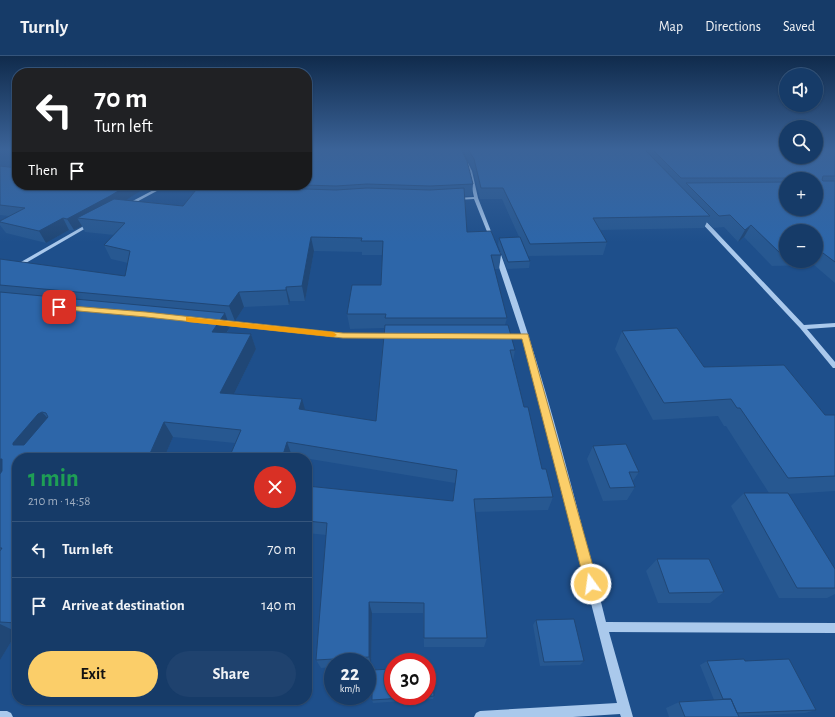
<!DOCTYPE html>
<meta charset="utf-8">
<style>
:root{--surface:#163b68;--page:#1f426e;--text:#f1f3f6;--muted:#9eadc0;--line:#35557c;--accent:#fbce69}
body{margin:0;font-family:"Alegreya Sans",sans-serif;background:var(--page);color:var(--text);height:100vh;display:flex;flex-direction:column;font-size:15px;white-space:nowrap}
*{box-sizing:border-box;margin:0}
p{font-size:13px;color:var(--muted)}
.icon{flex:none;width:22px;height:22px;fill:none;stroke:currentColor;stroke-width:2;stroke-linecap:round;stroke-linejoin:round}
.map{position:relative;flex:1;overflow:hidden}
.side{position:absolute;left:12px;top:397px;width:300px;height:252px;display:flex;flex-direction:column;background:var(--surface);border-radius:16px;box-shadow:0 1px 3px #0004,0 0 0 1px var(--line)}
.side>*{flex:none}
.guide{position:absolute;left:12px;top:12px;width:300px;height:122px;border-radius:16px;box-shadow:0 1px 3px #0004,0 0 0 1px var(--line);background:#202124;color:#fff;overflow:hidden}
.tools{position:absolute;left:779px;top:12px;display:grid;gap:8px}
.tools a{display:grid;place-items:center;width:44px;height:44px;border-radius:50%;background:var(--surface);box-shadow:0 1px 3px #0004,0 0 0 1px var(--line);font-size:20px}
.speed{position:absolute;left:324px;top:597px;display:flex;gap:8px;font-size:20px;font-weight:700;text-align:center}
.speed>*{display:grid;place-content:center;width:52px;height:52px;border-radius:50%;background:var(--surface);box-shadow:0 1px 3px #0004,0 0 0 1px var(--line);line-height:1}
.speed small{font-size:10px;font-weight:400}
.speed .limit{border:6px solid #d22;background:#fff;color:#111}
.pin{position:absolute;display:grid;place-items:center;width:34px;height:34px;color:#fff;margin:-17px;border-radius:8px;box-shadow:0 2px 6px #0006}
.me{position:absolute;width:44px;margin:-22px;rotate:346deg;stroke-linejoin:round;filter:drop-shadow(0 0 3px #0008)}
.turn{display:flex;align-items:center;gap:14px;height:84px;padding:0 16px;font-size:18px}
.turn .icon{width:52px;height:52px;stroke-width:2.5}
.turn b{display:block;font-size:28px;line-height:34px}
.then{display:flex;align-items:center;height:38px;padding:0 16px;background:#0003;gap:8px;font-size:15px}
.round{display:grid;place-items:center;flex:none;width:42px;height:42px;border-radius:21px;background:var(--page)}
.head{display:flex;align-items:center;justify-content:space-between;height:68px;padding:0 16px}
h1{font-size:24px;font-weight:700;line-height:30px;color:#1e9e55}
.action{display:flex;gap:8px;margin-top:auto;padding:8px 16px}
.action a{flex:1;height:46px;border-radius:24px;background:var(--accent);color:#111;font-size:16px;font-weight:700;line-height:46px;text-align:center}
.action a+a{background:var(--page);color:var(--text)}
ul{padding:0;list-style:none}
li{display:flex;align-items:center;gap:12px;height:56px;padding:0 16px;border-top:1px solid var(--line)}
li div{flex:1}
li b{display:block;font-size:15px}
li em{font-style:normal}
header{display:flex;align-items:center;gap:24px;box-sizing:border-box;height:56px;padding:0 20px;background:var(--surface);border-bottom:1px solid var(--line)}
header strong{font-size:19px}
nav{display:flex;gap:22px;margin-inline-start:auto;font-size:14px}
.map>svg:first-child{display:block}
</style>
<header>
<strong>Turnly</strong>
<nav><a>Map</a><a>Directions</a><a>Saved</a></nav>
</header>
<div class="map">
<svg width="835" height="661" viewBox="0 0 835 661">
<rect width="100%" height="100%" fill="#1e4f8b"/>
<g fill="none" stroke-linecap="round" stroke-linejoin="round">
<path fill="#aac9ec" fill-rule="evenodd" d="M457 93H461L472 115 478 142 494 183V184L490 183 474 143 456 144 454 143 456 142 474 141 468 115Z
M163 129H168L129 150 125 149Z
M183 129H192L209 133 207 134Z
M698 161H702L804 269 835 267V271L807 273 835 306V312H833L800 272 698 163Z
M89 167 93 168 0 222V218Z
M497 194 500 196C544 316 575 442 606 566L835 567V577L609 576 633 661H621L620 658 573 661H474L476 657 480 655 617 647C584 525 557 403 522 282H503L500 280 503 278H521L494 196Z
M219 264 343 278H392L395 280 392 282H343L217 267 216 266 217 265Z
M0 655H7L11 657 13 661H0Z"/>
</g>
<path fill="#275891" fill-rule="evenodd" d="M307 93 473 128 472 140H464L467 176 501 199 499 213H494L507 262 505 269 515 294 513 305 524 351 542 413 553 441 548 454 475 456 487 582 484 591H424L423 557H372L371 609H367V606H333V611L321 612 316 604 326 479 307 477V430L453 445 455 427 292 400V402H229L235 387 173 381 164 402H17V576L0 604V204L125 220 128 207 111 203 104 189 114 179 85 176 82 170 74 174H69L46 187 6 177 0 169V165L9 160 0 159V110L17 129H150L126 144 183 150 200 129H307ZM314 195 362 196V199H382L381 229 347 258 350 273 384 272 376 365 305 354 234 338 256 293 251 278 227 277 230 271 228 264 235 265 244 251 289 249 290 245H305Z
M462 93H835V227L814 209 772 210 744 181 738 186 724 171 713 172 707 166 704 172 600 174 607 186 603 199 528 200 530 205 529 212 507 213 498 189 499 182 519 181 502 143H480L473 114ZM786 123H816L786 153ZM786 175H816V205H786Z
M622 275 704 311 825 359H835V435L788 438 835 513V538L827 542H779L731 450 744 437H769L726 370H724L718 360 653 364 615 293Z
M593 390 639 416 633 425 635 431 627 444 603 445 587 403Z
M657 503 724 536 710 547H658L646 515Z
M536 564 584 605 580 609 540 610 533 569Z
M707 605H745L816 654 805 657 738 660 739 661H669L666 652 679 646 714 644 700 609Z
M434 640 433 643 373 647 372 644Z"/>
<path fill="#204776" d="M128 129H150L115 151 77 162 82 170 74 174 67 163Z
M63 162 69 174 46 187 39 175Z
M751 169 744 181 738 186 745 174Z
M311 181 314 195 305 245 302 230Z
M286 231 290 245 289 249 286 234Z
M239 236 244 251 235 265 229 250Z
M225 257 230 271 218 290 212 276Z
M251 278 256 293 227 352 220 337Z
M302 343 306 357 299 353Z
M42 356 56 371 28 401 13 389V387L38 358Z
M164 366 173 381 164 402H148Z
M287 386 292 400V402H282Z
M0 403H2L17 416 0 430Z
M369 546 372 557 371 609 369 601Z
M0 568 17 576 0 604Z"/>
<path fill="#2d66a9" stroke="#204776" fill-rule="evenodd" d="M307 93H461L467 105 473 128 430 130 367 128 336 130 304 129H307Z
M468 93H644L710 160 593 162 607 186 530 188 503 132H481L474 103Z
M652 93H786V101H816V93H835V120H823L822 124 823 125H835V206L823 197H816V175H786V197H780L751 169 745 174 730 159 719 160 686 127 786 126V153H816V123H793L794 122H681Z
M0 110 17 112V129H128L110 140 67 163 63 162 39 175 0 166V165L25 152 0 149Z
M200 129H228L241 131 336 134 367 132 430 134 464 132 467 176 491 175 501 199H491L507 262H385L386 258H347L352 229H381L383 185H361L362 182 311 181 302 230 286 231V234L239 236 229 250 0 229V203L125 220 130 195 104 189 125 167 77 162 114 143 183 150Z
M520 181 530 205 508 206 499 182Z
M0 236 225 257 212 276 251 278 220 337 302 343 299 353 376 365 385 269H508L515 294H510L524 351H528L542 413H546L553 441 474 443 487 582H424V547L369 546V601L316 604 327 467 307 465V430L453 445 457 414 287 386 282 402H229L241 374 164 366 148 402H17V567L0 566V495L2 492H0V418L2 415V403H0ZM42 356 46 357 48 361 24 389H13V387L38 358Z
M677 272 704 311 784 309 825 359H835V420L788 422 740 352H737L731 343 664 347 622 275Z
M626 388 639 416H629L635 431 610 432 593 390Z
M744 437H788L835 513V532H797Z
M657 503H709L724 536 669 537Z
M574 563 584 605 544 606 536 564Z
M744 603 745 605 789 603 816 654 737 657 731 643H723L707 605Z
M432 611 434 640 372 644V614L393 613V640H427V612Z
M731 643 739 661H685L679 646Z"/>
<linearGradient id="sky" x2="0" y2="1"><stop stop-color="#102b4c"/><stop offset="0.5" stop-color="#3b6398"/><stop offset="1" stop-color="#3b6398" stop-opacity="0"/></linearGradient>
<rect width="835" height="186" fill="url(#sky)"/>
<path fill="#fbce69" stroke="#a38644" d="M59 249 146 256 343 277 528 278 598 528 596 533 591 535 587 533 585 528 522 283 343 282 146 261 56 253V250Z"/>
<path fill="#f59e0b" d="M186 261 333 276 337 279 333 281 188 266 186 265Z"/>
</svg>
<div class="tools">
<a><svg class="icon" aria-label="sound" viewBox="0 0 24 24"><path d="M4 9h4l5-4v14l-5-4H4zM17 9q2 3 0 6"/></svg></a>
<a><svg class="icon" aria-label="search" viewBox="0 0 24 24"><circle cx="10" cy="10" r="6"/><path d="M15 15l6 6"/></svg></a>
<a>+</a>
<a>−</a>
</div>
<div class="speed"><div>22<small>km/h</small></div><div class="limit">30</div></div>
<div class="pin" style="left:59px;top:251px;background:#d93025"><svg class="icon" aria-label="arrive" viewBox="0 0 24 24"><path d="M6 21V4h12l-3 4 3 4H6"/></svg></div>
<svg class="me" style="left:591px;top:528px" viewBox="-20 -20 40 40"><circle r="17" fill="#fbce69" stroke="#fff" stroke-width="3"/><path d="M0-11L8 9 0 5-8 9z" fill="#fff"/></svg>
<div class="guide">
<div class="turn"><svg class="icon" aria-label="left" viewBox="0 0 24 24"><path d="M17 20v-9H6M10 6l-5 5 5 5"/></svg><div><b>70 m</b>Turn left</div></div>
<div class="then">Then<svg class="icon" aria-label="arrive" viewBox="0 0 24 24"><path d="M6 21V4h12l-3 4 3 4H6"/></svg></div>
</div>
<section class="side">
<div class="head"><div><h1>1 min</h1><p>210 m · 14:58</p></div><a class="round" style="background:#d93025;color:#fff"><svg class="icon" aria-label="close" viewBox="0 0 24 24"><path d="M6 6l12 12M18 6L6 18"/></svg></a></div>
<ul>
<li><svg class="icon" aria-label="left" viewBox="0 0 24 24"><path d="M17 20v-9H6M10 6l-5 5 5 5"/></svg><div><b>Turn left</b></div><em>70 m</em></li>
<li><svg class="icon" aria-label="arrive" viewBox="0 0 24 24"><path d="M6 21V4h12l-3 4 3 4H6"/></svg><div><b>Arrive at destination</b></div><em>140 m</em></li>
</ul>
<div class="action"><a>Exit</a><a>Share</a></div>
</section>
</div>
